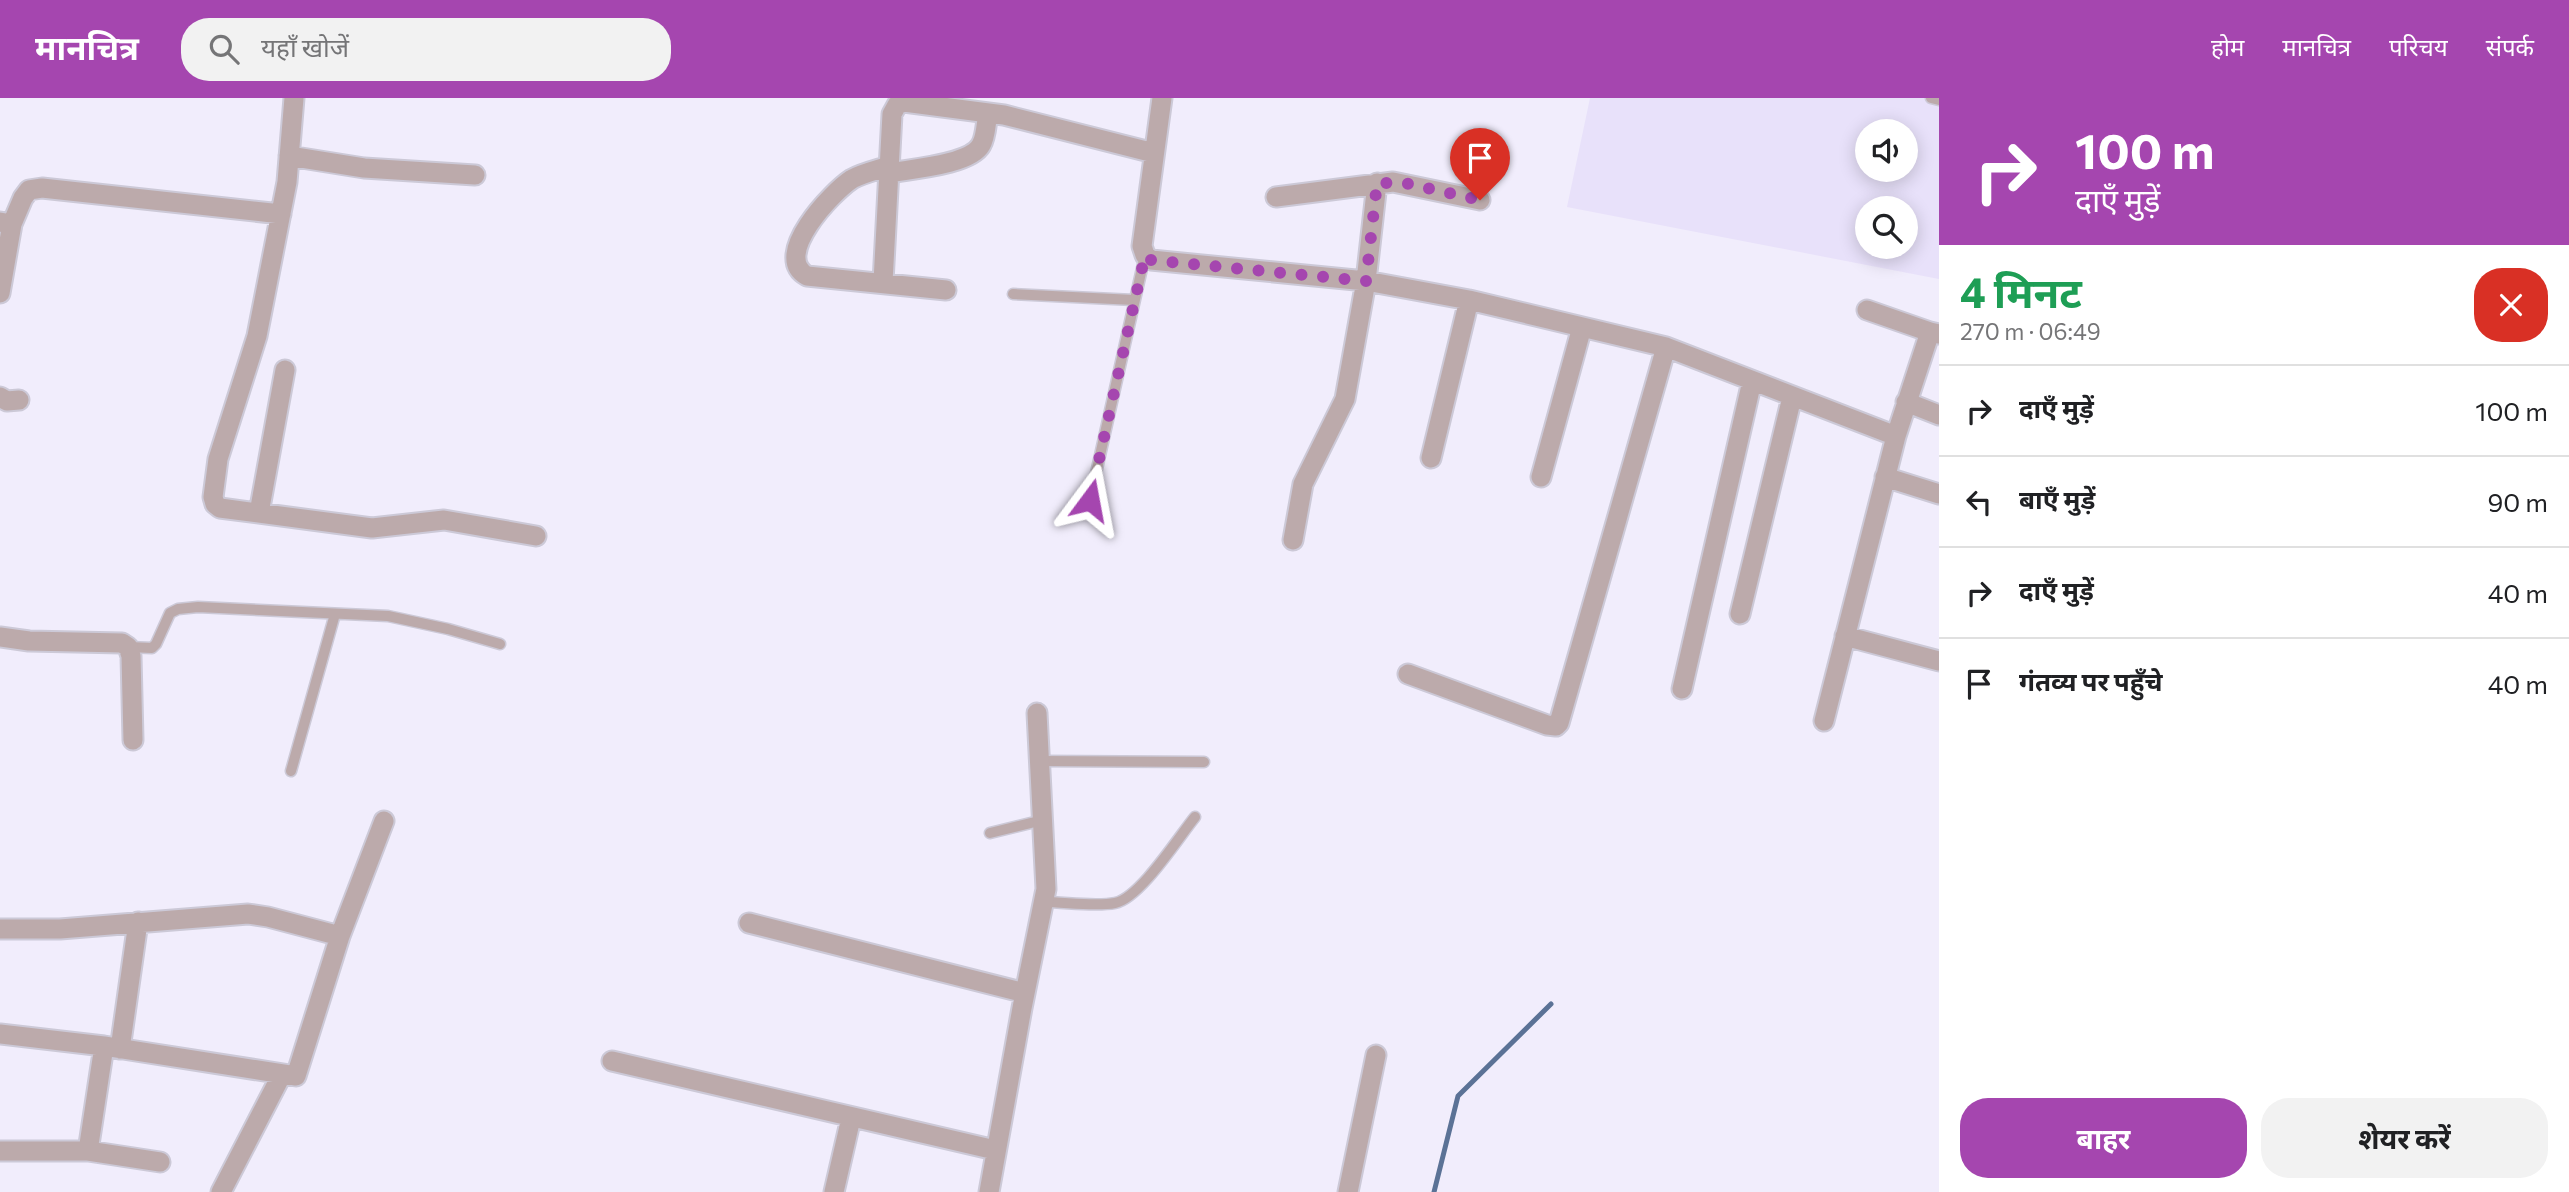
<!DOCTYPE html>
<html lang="hi">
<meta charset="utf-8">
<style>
:root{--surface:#fff;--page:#f2f2f2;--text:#202124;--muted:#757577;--line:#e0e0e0;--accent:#a546af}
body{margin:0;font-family:Commissioner,"Noto Sans Devanagari",sans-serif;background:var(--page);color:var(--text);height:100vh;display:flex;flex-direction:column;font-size:26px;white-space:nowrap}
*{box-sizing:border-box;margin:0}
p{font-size:23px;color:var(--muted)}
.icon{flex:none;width:38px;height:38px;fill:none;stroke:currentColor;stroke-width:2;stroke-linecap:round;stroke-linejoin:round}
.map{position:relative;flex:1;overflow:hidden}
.details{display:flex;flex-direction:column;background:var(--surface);width:630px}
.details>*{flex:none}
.banner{background:#a546af;color:#fff;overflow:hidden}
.tools{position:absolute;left:1855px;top:21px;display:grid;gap:14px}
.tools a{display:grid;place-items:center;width:63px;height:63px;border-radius:50%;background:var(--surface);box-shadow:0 4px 18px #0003;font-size:35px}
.pin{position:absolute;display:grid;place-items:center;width:60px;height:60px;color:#fff;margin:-72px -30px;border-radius:50% 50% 50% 0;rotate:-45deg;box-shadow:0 0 7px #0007}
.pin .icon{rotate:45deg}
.me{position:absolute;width:77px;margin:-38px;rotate:13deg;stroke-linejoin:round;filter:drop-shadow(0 0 5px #0008)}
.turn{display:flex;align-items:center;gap:24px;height:147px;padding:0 21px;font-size:32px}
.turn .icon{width:91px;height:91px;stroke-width:2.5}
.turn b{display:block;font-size:49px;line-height:60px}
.round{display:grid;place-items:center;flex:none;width:74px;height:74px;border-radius:28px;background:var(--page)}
.head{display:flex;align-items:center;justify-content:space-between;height:119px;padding:0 21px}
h1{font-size:42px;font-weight:700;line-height:52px;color:#1e9e55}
.primary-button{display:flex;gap:14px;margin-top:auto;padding:14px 21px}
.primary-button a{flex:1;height:80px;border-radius:28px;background:var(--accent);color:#fff;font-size:28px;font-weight:700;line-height:80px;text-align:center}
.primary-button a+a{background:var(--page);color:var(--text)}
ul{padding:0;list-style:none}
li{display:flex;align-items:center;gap:21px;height:91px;padding:0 21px;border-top:2px solid var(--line)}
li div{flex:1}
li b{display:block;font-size:26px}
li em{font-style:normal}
header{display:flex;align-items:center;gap:42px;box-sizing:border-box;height:98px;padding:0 35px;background:var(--accent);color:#fff}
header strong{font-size:33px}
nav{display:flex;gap:38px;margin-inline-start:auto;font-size:24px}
.search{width:490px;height:63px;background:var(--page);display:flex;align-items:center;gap:18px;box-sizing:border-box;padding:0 24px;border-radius:28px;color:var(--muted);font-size:26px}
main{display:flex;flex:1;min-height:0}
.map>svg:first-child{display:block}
</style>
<header>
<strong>मानचित्र</strong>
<div class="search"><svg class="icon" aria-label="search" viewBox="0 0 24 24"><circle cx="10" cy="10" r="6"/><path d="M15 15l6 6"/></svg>यहाँ खोजें</div>
<nav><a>होम</a><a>मानचित्र</a><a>परिचय</a><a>संपर्क</a></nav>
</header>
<main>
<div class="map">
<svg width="1939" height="1094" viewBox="0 0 1939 1094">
<rect width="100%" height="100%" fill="#f1edfc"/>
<path fill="#e8e1fa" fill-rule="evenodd" d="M1590 0H1939V181L1567 109ZM1867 33H1906V72H1867ZM1867 110H1906V149H1867Z"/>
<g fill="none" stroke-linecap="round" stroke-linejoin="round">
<path stroke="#5b7296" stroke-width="5" d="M1434 1094 1458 998 1551 906"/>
<defs>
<path id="lane" d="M1931 0 1939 2
M1013 196 1134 202
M1090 402 1145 157
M128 549 152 550 156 546 170 515 178 511 198 509 388 518 448 531 500 546
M1040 663 1204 664
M291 673 335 516
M990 735 1043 722
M1044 804C1065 804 1095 809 1115 805 1140 800 1178 740 1195 719"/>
<path id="street" d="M294 0 287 84 257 238 218 361 213 399 215 406 220 410 372 430 444 422 536 438
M1162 0 1142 148 1145 157 1151 162 1366 183 1469 202 1666 249 1896 338 1824 623
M289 58 364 70 475 77
M889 68C877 72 863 75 852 81 832 94 771 158 807 178L946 192
M889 75C910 71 970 67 981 47 986 39 986 25 988 15
M1276 99 1393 84 1480 102
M0 124 12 126 23 100 29 92 42 90 281 116
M883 184 892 16 897 7 904 4 1004 17 1154 55
M0 195 12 126
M1867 212 1930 234
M0 299 7 303 19 302
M1906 304 1939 317
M1896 338 1930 234 1939 236
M1431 360 1469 202
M1541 379 1582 229
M1885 379 1939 396
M259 415 285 272
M1293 442 1303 386 1345 301 1366 183 1377 85
M1740 516 1792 299
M1845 538 1939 563
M0 539 29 543 122 545 128 549 131 558 133 642
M1408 576 1547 627 1556 628 1559 625 1666 249
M1682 591 1752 283
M749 825 1025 895
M0 831H60L248 816 268 819 340 838
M0 936 104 948 296 978 340 838 384 723
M120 951 138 824
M612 963 995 1052
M0 1053H88L160 1064
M88 1053 104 948
M221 1094 282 976
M834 1094 851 1020
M989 1094 1022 910 1046 791 1037 615
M1348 1094 1376 957"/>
</defs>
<use href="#lane" stroke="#ccc9d7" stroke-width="13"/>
<use href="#street" stroke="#ccc9d7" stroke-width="23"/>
<use href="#lane" stroke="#bcaaab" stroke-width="10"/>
<use href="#street" stroke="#bcaaab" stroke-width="19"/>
</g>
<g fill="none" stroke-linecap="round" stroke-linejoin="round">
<path stroke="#a546af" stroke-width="12" stroke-dasharray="0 21.6" d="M1090 402 1145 157 1150 162 1366 183 1377 85H1405L1480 102"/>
</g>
</svg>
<div class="tools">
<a><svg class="icon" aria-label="sound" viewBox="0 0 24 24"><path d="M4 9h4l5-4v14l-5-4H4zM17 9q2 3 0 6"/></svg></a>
<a><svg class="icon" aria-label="search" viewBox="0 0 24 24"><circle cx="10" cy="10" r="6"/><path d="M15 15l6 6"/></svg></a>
</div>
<div class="pin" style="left:1480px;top:102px;background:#d93025"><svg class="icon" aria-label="arrive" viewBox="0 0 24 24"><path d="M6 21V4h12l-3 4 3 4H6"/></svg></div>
<svg class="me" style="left:1090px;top:402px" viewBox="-20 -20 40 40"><path d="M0-17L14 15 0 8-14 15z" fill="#a546af" stroke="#fff" stroke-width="4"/></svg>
</div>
<section class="details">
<div class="banner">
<div class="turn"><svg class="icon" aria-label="right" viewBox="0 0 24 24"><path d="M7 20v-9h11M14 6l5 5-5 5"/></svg><div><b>100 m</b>दाएँ मुड़ें</div></div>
</div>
<div class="head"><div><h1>4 मिनट</h1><p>270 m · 06:49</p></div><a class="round" style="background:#d93025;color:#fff"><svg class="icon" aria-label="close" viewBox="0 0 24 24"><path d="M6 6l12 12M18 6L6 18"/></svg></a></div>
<ul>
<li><svg class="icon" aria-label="right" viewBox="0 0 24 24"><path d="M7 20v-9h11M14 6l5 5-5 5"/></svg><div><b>दाएँ मुड़ें</b></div><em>100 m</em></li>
<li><svg class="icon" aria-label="left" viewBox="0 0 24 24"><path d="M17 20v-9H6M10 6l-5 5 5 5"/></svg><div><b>बाएँ मुड़ें</b></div><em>90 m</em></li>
<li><svg class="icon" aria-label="right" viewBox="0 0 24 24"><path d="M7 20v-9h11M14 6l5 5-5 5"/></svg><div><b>दाएँ मुड़ें</b></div><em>40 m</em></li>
<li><svg class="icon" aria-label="arrive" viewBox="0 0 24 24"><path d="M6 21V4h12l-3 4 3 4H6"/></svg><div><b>गंतव्य पर पहुँचे</b></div><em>40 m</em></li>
</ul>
<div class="primary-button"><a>बाहर</a><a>शेयर करें</a></div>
</section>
</main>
